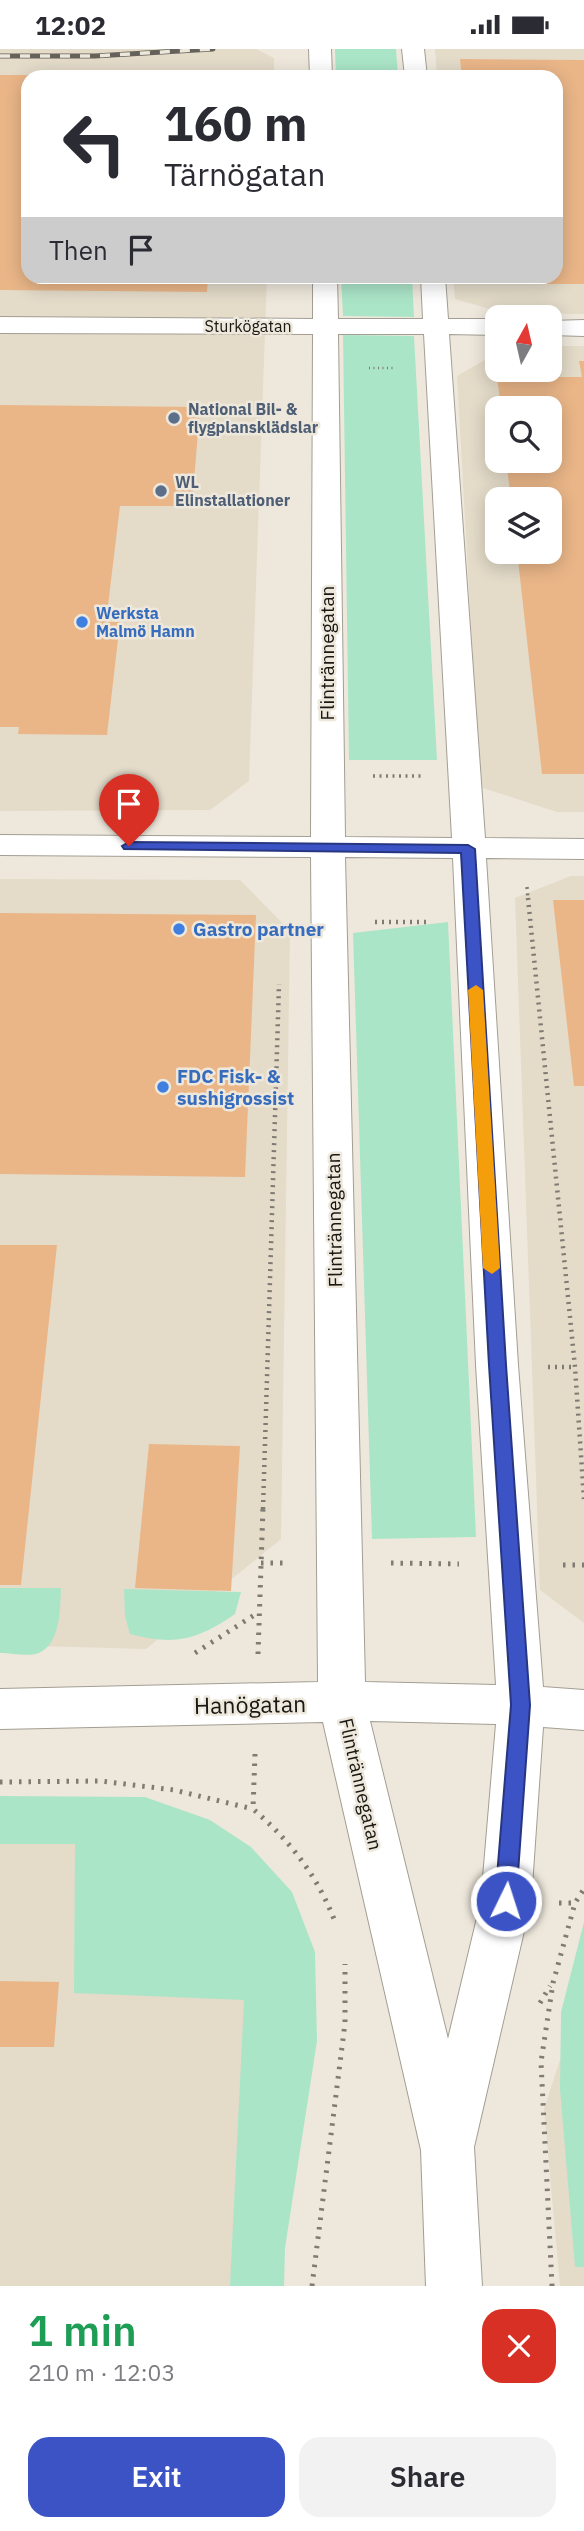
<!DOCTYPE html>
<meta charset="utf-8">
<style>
:root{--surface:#fff;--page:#f2f2f3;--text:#2b2b33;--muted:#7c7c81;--accent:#3c53c6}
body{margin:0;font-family:"IBM Plex Sans",sans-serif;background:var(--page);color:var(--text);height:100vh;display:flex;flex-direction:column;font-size:26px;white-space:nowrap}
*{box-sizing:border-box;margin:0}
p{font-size:23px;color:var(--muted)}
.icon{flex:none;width:38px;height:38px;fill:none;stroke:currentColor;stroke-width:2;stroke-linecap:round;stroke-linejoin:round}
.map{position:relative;height:2237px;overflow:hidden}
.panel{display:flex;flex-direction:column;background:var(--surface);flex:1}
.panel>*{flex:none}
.hud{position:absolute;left:21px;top:21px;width:542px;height:214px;border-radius:21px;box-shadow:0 4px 18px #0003;background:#fff;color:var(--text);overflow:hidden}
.needle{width:46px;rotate:8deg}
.tools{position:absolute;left:485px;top:256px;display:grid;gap:14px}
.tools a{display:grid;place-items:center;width:77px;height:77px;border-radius:14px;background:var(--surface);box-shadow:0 4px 18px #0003;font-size:35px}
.pin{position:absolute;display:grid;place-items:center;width:60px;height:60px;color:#fff;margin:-72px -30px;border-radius:50% 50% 50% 0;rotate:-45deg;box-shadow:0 0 7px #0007}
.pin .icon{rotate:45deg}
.me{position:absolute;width:77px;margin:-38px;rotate:4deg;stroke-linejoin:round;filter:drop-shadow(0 0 5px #0008)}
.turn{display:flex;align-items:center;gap:24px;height:147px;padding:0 28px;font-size:32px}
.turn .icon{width:91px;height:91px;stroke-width:2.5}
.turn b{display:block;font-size:49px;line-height:60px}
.then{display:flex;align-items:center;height:66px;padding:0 28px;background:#0003;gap:14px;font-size:26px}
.round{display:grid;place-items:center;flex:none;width:74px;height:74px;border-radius:21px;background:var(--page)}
.overview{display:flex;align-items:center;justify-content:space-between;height:119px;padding:0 28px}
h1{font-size:42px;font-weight:600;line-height:52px;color:#1e9e55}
.action{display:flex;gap:14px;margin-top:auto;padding:14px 28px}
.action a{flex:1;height:80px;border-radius:21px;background:var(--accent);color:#fff;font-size:28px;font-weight:600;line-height:80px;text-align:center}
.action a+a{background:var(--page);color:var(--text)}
.status{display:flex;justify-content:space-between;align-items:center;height:49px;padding:0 35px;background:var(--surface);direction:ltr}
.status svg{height:19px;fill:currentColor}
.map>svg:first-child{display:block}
</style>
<div class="status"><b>12:02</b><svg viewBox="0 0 49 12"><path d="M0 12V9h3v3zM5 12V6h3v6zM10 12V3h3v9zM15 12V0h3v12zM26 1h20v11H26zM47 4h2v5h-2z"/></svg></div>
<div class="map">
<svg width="584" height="2237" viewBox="0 0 584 2237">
<rect width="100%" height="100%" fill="#eee8dc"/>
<path fill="#e4dbc9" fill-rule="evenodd" d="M0 0H256L274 9V28H28V228H267L249 732 210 761 0 762Z
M435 0H584V265L504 264 455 250 453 228H556V28H437Z
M550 297H584V763H557L480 738 457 327 497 304V320H550ZM497 359H550V411H497ZM497 450H550V502H497Z
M571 827H584V1574L540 1541 515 849Z
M0 830 240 831 290 882 281 1490 146 1600 0 1596Z
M0 1748 249 1835 279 2237H0Z
M584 1937V2237H560L544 2060Z"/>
<path fill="#abe5c8" d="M335 0H396L398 28H336Z
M341 228H412L414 268 343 267Z
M343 286 414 287 437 711H349Z
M448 873 476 1488 372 1490 353 884Z
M0 1539H61C60 1559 61 1594 39 1604 29 1608 11 1604 0 1604Z
M124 1540 241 1543 235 1565C197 1591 175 1597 130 1585L125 1567Z
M0 1747 145 1748 210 1771 251 1798 292 1843 315 1903 317 1992 285 2199 284 2237H230L244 1951 74 1944 75 1795H0Z
M584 1873V2218H575L560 2040 561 1963Z"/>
<path fill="#eab688" d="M460 10 584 11V235H480L479 228H556V28H462Z
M0 26H28V228H208L207 243 0 241Z
M579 312H584V725H542L517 502H550V450H511L506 411H550V359H501L497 328H582Z
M0 356 200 358 192 457H120L106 573H120L107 686 18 685 19 678H0Z
M553 851H584V1037H574Z
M0 864 256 866 245 1128 0 1125Z
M0 1196H57L21 1536H0Z
M149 1395 240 1397 231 1542 135 1539Z
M0 1932 59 1933 54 1998H0Z"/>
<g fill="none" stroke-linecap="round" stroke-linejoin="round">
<defs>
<path id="minor" d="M309 0H331L332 28H310Z
M402 0H424L427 28H405Z
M313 228H337L338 270H423L421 228H445L448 270H497V286L449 285 485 789 584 790V810L486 809 518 1316 543 1638 584 1641V1681L543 1678 531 1852 474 2098 482 2237H426L421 2101 323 1673 0 1680V1640L318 1633 311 808 0 806V786L311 788 313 285 0 284V268L313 270ZM338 285H424L452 789 345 788ZM345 808 453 809 476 1316 496 1636 365 1633ZM370 1672 496 1675 481 1852 448 1990Z
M584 271V287L550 286V272Z"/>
</defs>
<use href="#minor" stroke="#a39e93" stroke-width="2"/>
<path stroke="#7f7b73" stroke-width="2.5" stroke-dasharray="1 3.5" stroke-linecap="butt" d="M366 233H393
M369 319H395"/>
<path stroke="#7f7b73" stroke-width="3.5" stroke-dasharray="2 4.5" stroke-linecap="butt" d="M373 727H421
M527 838 528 851"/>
<path stroke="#7f7b73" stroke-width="4.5" stroke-dasharray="2 5" stroke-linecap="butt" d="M528 849 575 1318 584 1450
M375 873H426
M548 1318H575
M263 1460 279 935"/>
<path stroke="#7f7b73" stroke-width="5" stroke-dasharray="2.5 7" stroke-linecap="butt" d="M261 1514H288
M391 1514 459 1515
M563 1516H584
M195 1604 259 1563
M258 1605 263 1458
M255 1705 253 1760C290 1792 316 1825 334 1870
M0 1733 100 1732 174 1741 253 1760
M559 1854H575
M540 1954 550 1937
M312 2237 345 1974V1915
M552 2237 541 2013 553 1934 575 1854 584 1840"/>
<use href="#minor" fill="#fff" fill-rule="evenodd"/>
<defs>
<path id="rail" d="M0 7H95L213 0"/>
</defs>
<use href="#rail" stroke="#65625b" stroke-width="5"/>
<use href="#rail" stroke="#eee8dc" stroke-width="3.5" stroke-dasharray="10" stroke-linecap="butt"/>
</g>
<path fill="#3c53c6" stroke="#273681" stroke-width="2" d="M129 793 468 796 475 800 506 1316 530 1656 516 1852 513 1859 506 1861 498 1859 495 1852 511 1656 489 1316 461 804 124 800 122 797Z"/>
<path fill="#f59e0b" d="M476 936 483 941 500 1219 492 1225 483 1219 468 941Z"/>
<g fill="#5c6f8a" stroke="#eee8dc" stroke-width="2.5">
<circle cx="174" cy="369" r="7"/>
<circle cx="161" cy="442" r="7"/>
</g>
<g fill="#3f7fe0" stroke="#eee8dc" stroke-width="2.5">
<circle cx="82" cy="573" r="7"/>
<circle cx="179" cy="880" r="7"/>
<circle cx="163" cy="1038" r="7"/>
</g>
<g text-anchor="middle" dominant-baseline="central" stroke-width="5" stroke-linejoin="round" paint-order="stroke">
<g font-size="16" fill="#191713" stroke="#eee8dc">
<text x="248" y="277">Sturkögatan</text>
</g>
<g font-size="16" font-weight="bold" fill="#4e5e75" stroke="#eee8dc" text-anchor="start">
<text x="188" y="360">National Bil- &amp;<tspan x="188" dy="18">flygplansklädslar</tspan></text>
<text x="175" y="433">WL<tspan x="175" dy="18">Elinstallationer</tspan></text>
</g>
<g font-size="16" font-weight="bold" fill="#366cbe" stroke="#eee8dc" text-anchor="start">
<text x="96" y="564">Werksta<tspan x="96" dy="18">Malmö Hamn</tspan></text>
</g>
<g font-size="19" fill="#191713" stroke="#eee8dc">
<text transform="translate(327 604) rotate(-90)">Flintrännegatan</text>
<text transform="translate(334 1171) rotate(-91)">Flintrännegatan</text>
<text transform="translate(361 1735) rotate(77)">Flintrännegatan</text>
</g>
<g font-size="19" font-weight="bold" fill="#366cbe" stroke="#eee8dc" text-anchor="start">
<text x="193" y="880">Gastro partner</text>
<text x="177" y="1027">FDC Fisk- &amp;<tspan x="177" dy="22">sushigrossist</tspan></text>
</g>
<g font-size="23" fill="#191713" stroke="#eee8dc">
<text transform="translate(250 1655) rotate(-1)">Hanögatan</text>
</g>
</g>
</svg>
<div class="tools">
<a><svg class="needle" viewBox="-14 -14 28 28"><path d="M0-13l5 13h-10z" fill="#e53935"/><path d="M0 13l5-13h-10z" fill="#7c7c81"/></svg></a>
<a><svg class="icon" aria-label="search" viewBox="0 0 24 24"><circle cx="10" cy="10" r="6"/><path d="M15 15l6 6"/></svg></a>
<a><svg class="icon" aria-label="layers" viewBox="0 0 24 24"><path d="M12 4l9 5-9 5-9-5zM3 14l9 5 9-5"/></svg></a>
</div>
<div class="pin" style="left:129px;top:797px;background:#d93025"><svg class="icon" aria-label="arrive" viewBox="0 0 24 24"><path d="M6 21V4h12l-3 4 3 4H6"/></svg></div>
<svg class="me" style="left:506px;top:1852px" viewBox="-20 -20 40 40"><circle r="17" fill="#3c53c6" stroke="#fff" stroke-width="3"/><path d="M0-11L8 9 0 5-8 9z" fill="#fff"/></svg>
<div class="hud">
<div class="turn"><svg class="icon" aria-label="left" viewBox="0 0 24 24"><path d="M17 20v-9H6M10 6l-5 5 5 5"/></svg><div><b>160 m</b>Tärnögatan</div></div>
<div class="then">Then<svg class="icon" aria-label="arrive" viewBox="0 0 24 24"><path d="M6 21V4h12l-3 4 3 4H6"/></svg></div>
</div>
</div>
<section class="panel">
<div class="overview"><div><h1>1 min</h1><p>210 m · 12:03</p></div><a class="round" style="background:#d93025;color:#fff"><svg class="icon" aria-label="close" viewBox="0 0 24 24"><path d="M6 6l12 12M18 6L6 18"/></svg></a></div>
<div class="action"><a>Exit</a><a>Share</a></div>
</section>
